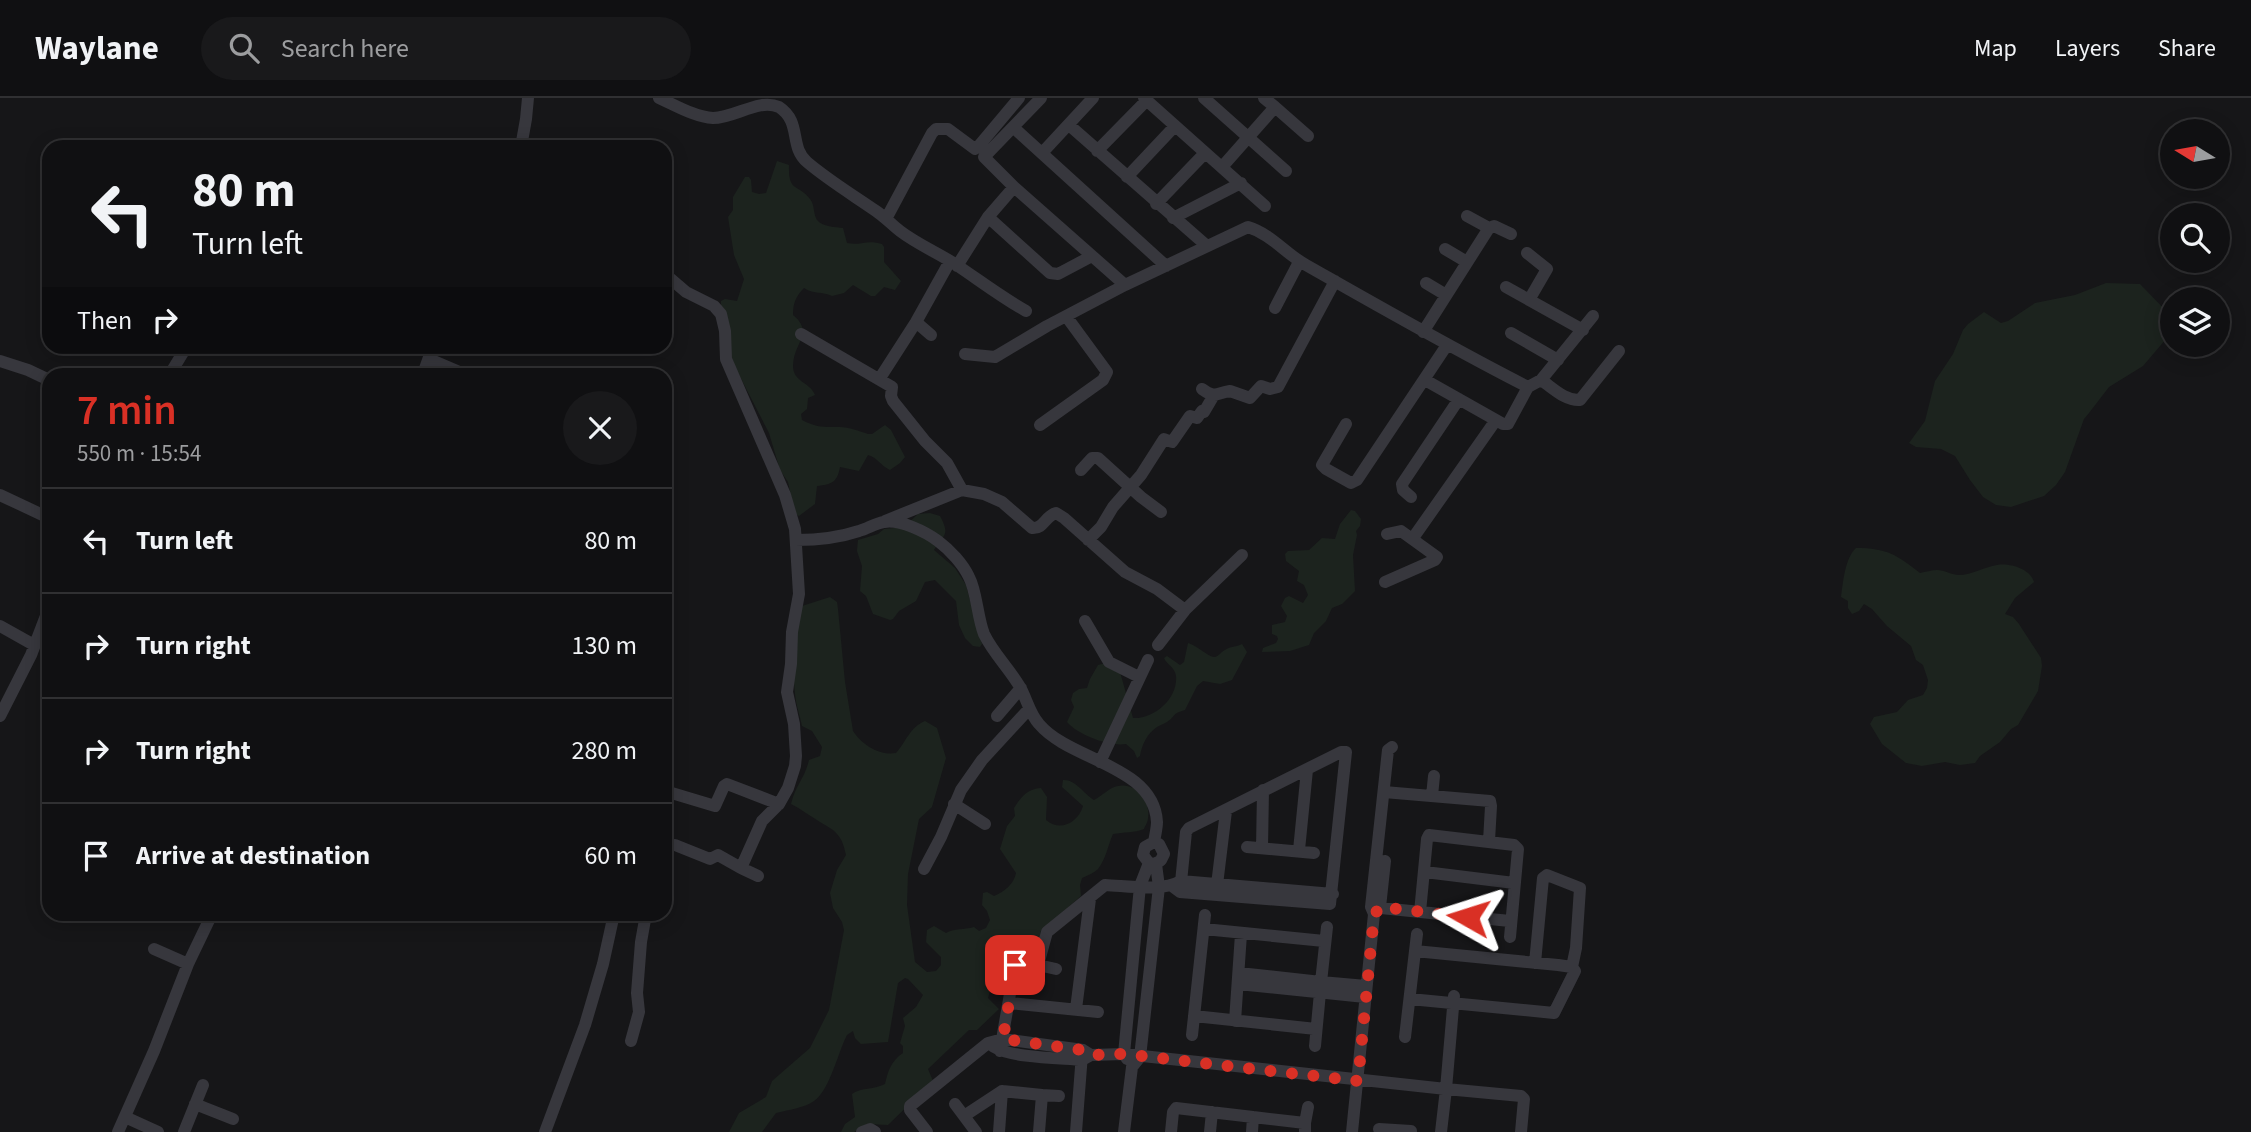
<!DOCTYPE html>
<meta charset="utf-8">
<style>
:root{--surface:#101012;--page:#19191b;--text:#f1f3f6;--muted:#9c9d9f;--line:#303032;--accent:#d93025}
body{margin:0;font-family:"Source Sans 3",sans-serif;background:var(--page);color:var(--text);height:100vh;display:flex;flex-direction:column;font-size:26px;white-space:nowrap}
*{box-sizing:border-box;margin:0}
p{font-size:23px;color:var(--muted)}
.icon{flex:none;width:38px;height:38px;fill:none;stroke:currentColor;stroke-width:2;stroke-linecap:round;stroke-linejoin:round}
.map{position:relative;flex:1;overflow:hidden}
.panel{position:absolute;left:42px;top:270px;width:630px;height:553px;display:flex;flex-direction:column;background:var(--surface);border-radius:21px;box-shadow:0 4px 18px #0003,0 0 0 2px var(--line)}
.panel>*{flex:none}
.hud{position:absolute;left:42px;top:42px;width:630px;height:214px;border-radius:21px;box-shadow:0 4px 18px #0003,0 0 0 2px var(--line);background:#101012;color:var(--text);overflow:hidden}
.needle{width:46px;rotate:281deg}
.tools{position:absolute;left:2160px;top:21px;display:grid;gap:14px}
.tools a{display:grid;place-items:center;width:70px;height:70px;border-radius:50%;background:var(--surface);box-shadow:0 4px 18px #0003,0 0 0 2px var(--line);font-size:35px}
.pin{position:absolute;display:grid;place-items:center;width:60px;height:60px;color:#fff;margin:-30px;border-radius:14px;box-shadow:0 4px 10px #0006}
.me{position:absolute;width:77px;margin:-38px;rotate:276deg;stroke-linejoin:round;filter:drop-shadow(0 0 5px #0008)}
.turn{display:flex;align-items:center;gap:24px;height:147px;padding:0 35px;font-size:32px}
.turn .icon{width:91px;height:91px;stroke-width:2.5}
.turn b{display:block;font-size:49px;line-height:60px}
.then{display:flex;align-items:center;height:66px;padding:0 35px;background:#0003;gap:14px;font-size:26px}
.round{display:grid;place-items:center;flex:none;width:74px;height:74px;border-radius:37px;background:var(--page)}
.overview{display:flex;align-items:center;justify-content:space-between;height:119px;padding:0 35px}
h1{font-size:42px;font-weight:600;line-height:52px;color:var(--accent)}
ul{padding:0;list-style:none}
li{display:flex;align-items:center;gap:21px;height:105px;padding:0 35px;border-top:2px solid var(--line)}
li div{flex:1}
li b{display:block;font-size:26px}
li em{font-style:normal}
header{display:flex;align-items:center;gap:42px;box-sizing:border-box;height:98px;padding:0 35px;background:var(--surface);border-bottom:2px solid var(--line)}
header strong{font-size:33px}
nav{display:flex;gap:38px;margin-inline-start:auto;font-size:24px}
.search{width:490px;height:63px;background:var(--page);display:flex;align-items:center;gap:18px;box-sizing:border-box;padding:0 24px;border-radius:38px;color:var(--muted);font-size:26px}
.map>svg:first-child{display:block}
</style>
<header>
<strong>Waylane</strong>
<div class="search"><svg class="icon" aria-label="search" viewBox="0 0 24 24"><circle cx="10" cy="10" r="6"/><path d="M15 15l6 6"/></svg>Search here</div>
<nav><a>Map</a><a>Layers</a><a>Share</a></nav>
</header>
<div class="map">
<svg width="2251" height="1034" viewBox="0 0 2251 1034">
<rect width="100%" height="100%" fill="#161618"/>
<path fill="#1c231e" d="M777 63 789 67C788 95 798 85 810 101 815 107 813 116 817 122 822 129 836 129 843 130L847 145C861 148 867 141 882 146L884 149V164L901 183 895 192 884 189 875 198H871L853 187 844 195 832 198C822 193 815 197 804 190 796 198 793 205 793 217 815 235 793 245 793 268 793 284 810 284 815 297L808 300 807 311 801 316 802 322C818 330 823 329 840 329 849 329 859 333 868 336H872L885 327 891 332 905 359 900 365 890 372C881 368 878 360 868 357L859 373 840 369C837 385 832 386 817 388L815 406 799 418 795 416 788 384 780 372 769 335 735 269 728 248 721 208V203L725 201 737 203 744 181 734 157 728 119 733 112V99L745 79H749L751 82 752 94 759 96 766 95Z
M2106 185 2140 186 2171 218 2172 234 2143 268 2109 289 2089 315 2084 321 2065 374 2056 387 2044 398 2011 409 1996 407 1983 399 1970 382 1955 358 1941 351 1916 349 1909 345 1925 323 1935 283 1953 256 1963 232 1968 226 1984 214 2001 225 2008 223 2035 205 2075 197Z
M1351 412 1355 413 1361 421 1360 428 1356 433 1357 437 1353 457 1355 493 1342 506 1332 510 1326 523 1314 535 1309 547 1290 553 1262 554 1263 550 1276 545 1278 541 1277 538 1272 536V527L1285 524 1287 518 1281 508 1285 500 1289 498 1303 505 1308 497 1304 487 1297 483 1299 473 1286 463 1285 456 1288 453 1309 452 1322 440 1335 441 1340 426Z
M930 415 940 418C951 438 943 437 934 452L955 470 966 487 982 546 980 549 973 548 965 540 959 527 956 503 935 482 925 484 916 503 899 513 893 521 890 522 873 516 866 498 860 493 862 468 857 453 858 442 878 436 884 431 904 429 918 416Z
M1856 450C1887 450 1897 457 1920 475 1925 474 1932 472 1937 472 1944 472 1952 477 1959 477 1972 477 1984 469 1997 467 2011 465 2030 471 2034 484L2015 500 2005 516 2013 519 2019 526 2041 560 2042 568 2038 593 2018 627 2011 631 2000 644 1980 658 1975 665 1960 667 1945 664 1922 668 1906 665 1882 646 1870 626 1874 619 1897 614 1908 602 1923 597 1927 590 1928 582 1923 567 1916 562 1911 548 1887 528 1872 511 1864 506 1859 513 1852 516 1848 510V503L1841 499C1843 484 1845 460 1856 450Z
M830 499 837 504 838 511 845 584 853 633C862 647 880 658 896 655 906 644 910 629 925 623L937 630 946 660 932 709 919 721 908 776 907 807 915 864 927 874 936 873 941 867V859L926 844 927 832 934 828 946 835C954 830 964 832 974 829L979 833 986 830 990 822 987 813 982 807 983 795 987 794 994 798C1004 794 1014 786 1016 775L1000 751 1007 728 1015 718 1014 710C1021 699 1027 691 1041 690L1047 699 1046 722C1060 734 1078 725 1083 708L1062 689 1063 682C1075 681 1083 695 1094 702 1102 698 1110 689 1118 688 1136 684 1151 703 1148 720 1148 724 1145 728 1144 731 1134 735 1124 734 1113 736 1108 747 1106 761 1098 771 1094 775 1088 777 1082 780L1080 787 1081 798 1041 833 1036 862 1014 859 1007 885 993 883 988 900 999 911 977 932H969L928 971 933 983 888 1027 868 1026 854 1034H841L845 1026 855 1019 852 996C862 989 874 992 885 986 888 973 891 963 903 955V948L900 945 905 928 903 920 916 909 923 897 908 881 905 880 898 885 888 944 861 946 855 940 853 933 847 937C838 954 830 992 814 1003 804 1010 788 1012 776 1015L762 1034H729L739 1015 766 999 772 983 810 950 829 912 844 832 842 824 833 810 830 795 837 772 846 757C842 737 836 733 820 724 810 718 801 711 791 706 795 688 805 680 809 662L820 658 822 649 812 633 802 628C800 618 796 607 795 596 792 568 794 535 802 508Z
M1188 545C1196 547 1210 560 1215 559 1219 558 1221 554 1225 552 1231 548 1236 549 1242 546L1247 554 1232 582 1220 586 1203 583 1197 588 1185 612C1171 616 1177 617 1167 624 1164 626 1160 627 1157 629 1147 636 1142 646 1140 658L1137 660 1134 653 1126 646C1110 649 1078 637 1067 624L1074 609 1071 602 1073 595 1079 591 1087 590 1090 581 1098 567 1106 565 1120 574 1133 620C1155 621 1178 600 1176 578 1175 569 1167 567 1164 560L1167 558 1180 567 1184 564Z"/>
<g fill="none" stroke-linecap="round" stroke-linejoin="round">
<path stroke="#37373d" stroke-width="12" d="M659 0C675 7 695 19 713 20 735 20 759 0 779 9 802 24 789 49 807 64 828 82 853 97 876 113 885 119 892 127 900 133 917 146 938 155 955 166 979 182 1001 199 1026 213
M1144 0 1265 108
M1204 0 1286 73
M1275 9 1308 38
M1069 27 1207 148
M1014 30 1166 168
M521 49 526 21 528 0
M977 50 1019 0
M1097 53 1147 2
M1042 55 1093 0
M985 58 1041 0
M1222 69 1275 9 1264 0
M1127 79 1175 28
M1156 106 1205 55
M1467 118 1489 130
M988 119 1050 175 1058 176 1092 158
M1173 120 1241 85
M886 121 932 35 936 31H948L975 51
M1445 151 1467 164
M1527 155 1547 171 1529 202
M957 168 988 119 1014 89
M665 176 686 194 714 208 721 216 725 233 726 261 785 397 795 431 799 496 792 534 791 566 787 594 794 626 796 658 795 668 788 690 779 706 727 686 724 688 715 708 665 693
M1426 185 1446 197
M1125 187 1248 129C1271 136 1286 156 1306 167 1380 209 1453 251 1528 289
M1506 189 1583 232
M1275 210 1299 164
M916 224 931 237
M1423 234 1489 130 1494 128 1511 136
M1511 235 1558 262
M801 236 892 289 891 298 893 303 925 343 947 365 962 392
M965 256 995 259 1047 228 1125 187 1014 89 984 59
M429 261 464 276
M0 263 28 272 49 282
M170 276 187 248
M423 276 433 248
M880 280 916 224 950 163
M1425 282 1503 326H1508L1528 289 1541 282 1593 218
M1541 282C1553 290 1565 303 1580 302L1619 253
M1202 291C1216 301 1216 295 1230 293L1250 300 1261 288 1270 291 1278 289 1335 183
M1346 326 1322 367 1326 371 1351 385 1357 382 1447 247
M1040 327 1103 282 1107 274 1066 218
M1081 372 1092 360H1098L1141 399 1161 414
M0 397 49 420
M1411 399 1403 392 1402 386 1459 301
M885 423 962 392 984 396 1002 404 1032 430C1044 431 1045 418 1056 415L1064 420 1125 474 1157 491 1185 512 1242 457
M1413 440 1496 322
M796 442C818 442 838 440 859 433 867 431 876 425 884 424 900 421 926 434 938 443 950 452 963 466 969 479 977 494 977 518 984 536 993 555 1009 570 1020 589 1027 601 1029 615 1039 626 1070 663 1154 667 1157 724 1157 730 1155 738 1154 744
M1088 442 1101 429 1113 409 1141 377 1164 341 1172 344 1190 318 1197 320 1202 313 1204 314 1214 297
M1385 484 1435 462 1437 459 1401 433 1387 436
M1085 523 1109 564 1139 579
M0 528 34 547
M1158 547 1185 512
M0 618 31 557 49 510
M997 618 1021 590
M1100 664 1148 562
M1384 694 1490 703 1491 708 1489 743
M1432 698 1434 678
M954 706 985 726
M675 747 710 761 718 757 741 770 762 723 779 706
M1247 749 1314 755
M1262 750 1263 692
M1299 752 1307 672
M741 770 758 778
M924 771 941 739 961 692 982 662 1029 611
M1425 774 1514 785
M1172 788 1180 794 1330 806 1346 654H1341L1189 730 1186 734 1180 794
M1216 795 1226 713
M1371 809 1510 823
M1420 814 1427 741 1429 737 1514 747 1518 751 1510 839
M1374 816 1380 809 1385 763
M1327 829 1321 884 1366 888
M1204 831 1324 843
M154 851 188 866
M1415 853 1417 836
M1535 865 1543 780 1547 777 1580 790 1576 850 1572 869
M1038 867 1047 834 1105 787C1128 788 1162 794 1181 783L1333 796
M1239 875 1321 884 1315 948
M1238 886 1365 899
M1454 898 1446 991 1521 998 1524 1001 1521 1034
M1010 905 1098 914
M1076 911 1090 801
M1194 918 1316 931
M1235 923 1241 836
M1192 937 1205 817
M1405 939 1415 853 1558 867 1572 869 1575 873 1554 915 1410 901
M631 943 639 914 637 895 641 844 646 816
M994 949C1012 960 1060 960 1082 962L1091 957
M1000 953 1015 867H1038L1056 871
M1127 961 1124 956 1140 788 1149 765
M1042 997 1059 998
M195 1006 233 1021
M955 1006 964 1018
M125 1019 158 1034
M1305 1025 1308 1009
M1379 1031 1395 1032
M118 1034 154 953 188 866 212 816
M184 1034 203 987
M545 1034 585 927 603 866 614 816
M862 1034 870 1031 875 1034
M927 1034 910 1012V1008L988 945 1003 941 1083 952 1091 957 1124 956 1446 991 1441 1034
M976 1034 964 1018 1002 993
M999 1034 1002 993 1042 997 1039 1034
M1076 1034 1082 956
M1124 1034 1132 969 1140 959 1159 789 1156 766 1161 762 1164 756 1159 746 1154 744 1145 749 1143 757 1149 765 1156 766
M1171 1034 1173 1014 1176 1010 1253 1019
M1210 1034 1212 1014
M1252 1034 1253 1019 1305 1025V1034
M1352 1034 1374 816 1371 809 1388 652 1392 649
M1395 1034V1032L1411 1033"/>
</g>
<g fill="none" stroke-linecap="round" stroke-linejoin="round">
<path stroke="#d93025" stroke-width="12" stroke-dasharray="0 21.6" d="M1015 867 1003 941 1083 952 1091 957 1124 956 1358 983 1374 817 1380 809 1468 819"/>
</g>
</svg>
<div class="tools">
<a><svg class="needle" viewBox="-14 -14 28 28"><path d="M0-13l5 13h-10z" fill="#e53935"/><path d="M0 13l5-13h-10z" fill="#9c9d9f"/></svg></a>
<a><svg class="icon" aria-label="search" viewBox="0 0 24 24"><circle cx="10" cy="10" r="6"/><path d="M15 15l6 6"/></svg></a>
<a><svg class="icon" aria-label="layers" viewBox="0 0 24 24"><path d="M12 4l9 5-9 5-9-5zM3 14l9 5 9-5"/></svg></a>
</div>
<div class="pin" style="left:1015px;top:867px;background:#d93025"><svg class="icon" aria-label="arrive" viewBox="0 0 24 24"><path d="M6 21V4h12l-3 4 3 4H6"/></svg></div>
<svg class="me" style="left:1468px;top:819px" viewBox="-20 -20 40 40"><path d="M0-17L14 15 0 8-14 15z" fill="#d93025" stroke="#fff" stroke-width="4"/></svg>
<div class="hud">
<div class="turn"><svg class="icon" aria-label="left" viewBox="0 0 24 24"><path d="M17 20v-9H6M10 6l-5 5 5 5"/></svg><div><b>80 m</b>Turn left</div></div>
<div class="then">Then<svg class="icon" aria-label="right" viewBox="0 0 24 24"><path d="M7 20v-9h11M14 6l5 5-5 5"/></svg></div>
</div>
<section class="panel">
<div class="overview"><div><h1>7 min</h1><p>550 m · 15:54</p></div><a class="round"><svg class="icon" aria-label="close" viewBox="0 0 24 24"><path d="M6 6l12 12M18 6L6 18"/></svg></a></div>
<ul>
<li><svg class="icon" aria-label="left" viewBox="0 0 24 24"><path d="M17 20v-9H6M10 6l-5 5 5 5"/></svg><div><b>Turn left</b></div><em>80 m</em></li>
<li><svg class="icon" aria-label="right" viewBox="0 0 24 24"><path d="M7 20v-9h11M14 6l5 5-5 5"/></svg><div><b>Turn right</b></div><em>130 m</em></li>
<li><svg class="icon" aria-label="right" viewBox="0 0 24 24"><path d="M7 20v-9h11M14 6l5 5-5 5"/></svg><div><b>Turn right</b></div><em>280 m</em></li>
<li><svg class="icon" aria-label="arrive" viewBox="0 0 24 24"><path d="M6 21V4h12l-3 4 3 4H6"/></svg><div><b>Arrive at destination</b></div><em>60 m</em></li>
</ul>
</section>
</div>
